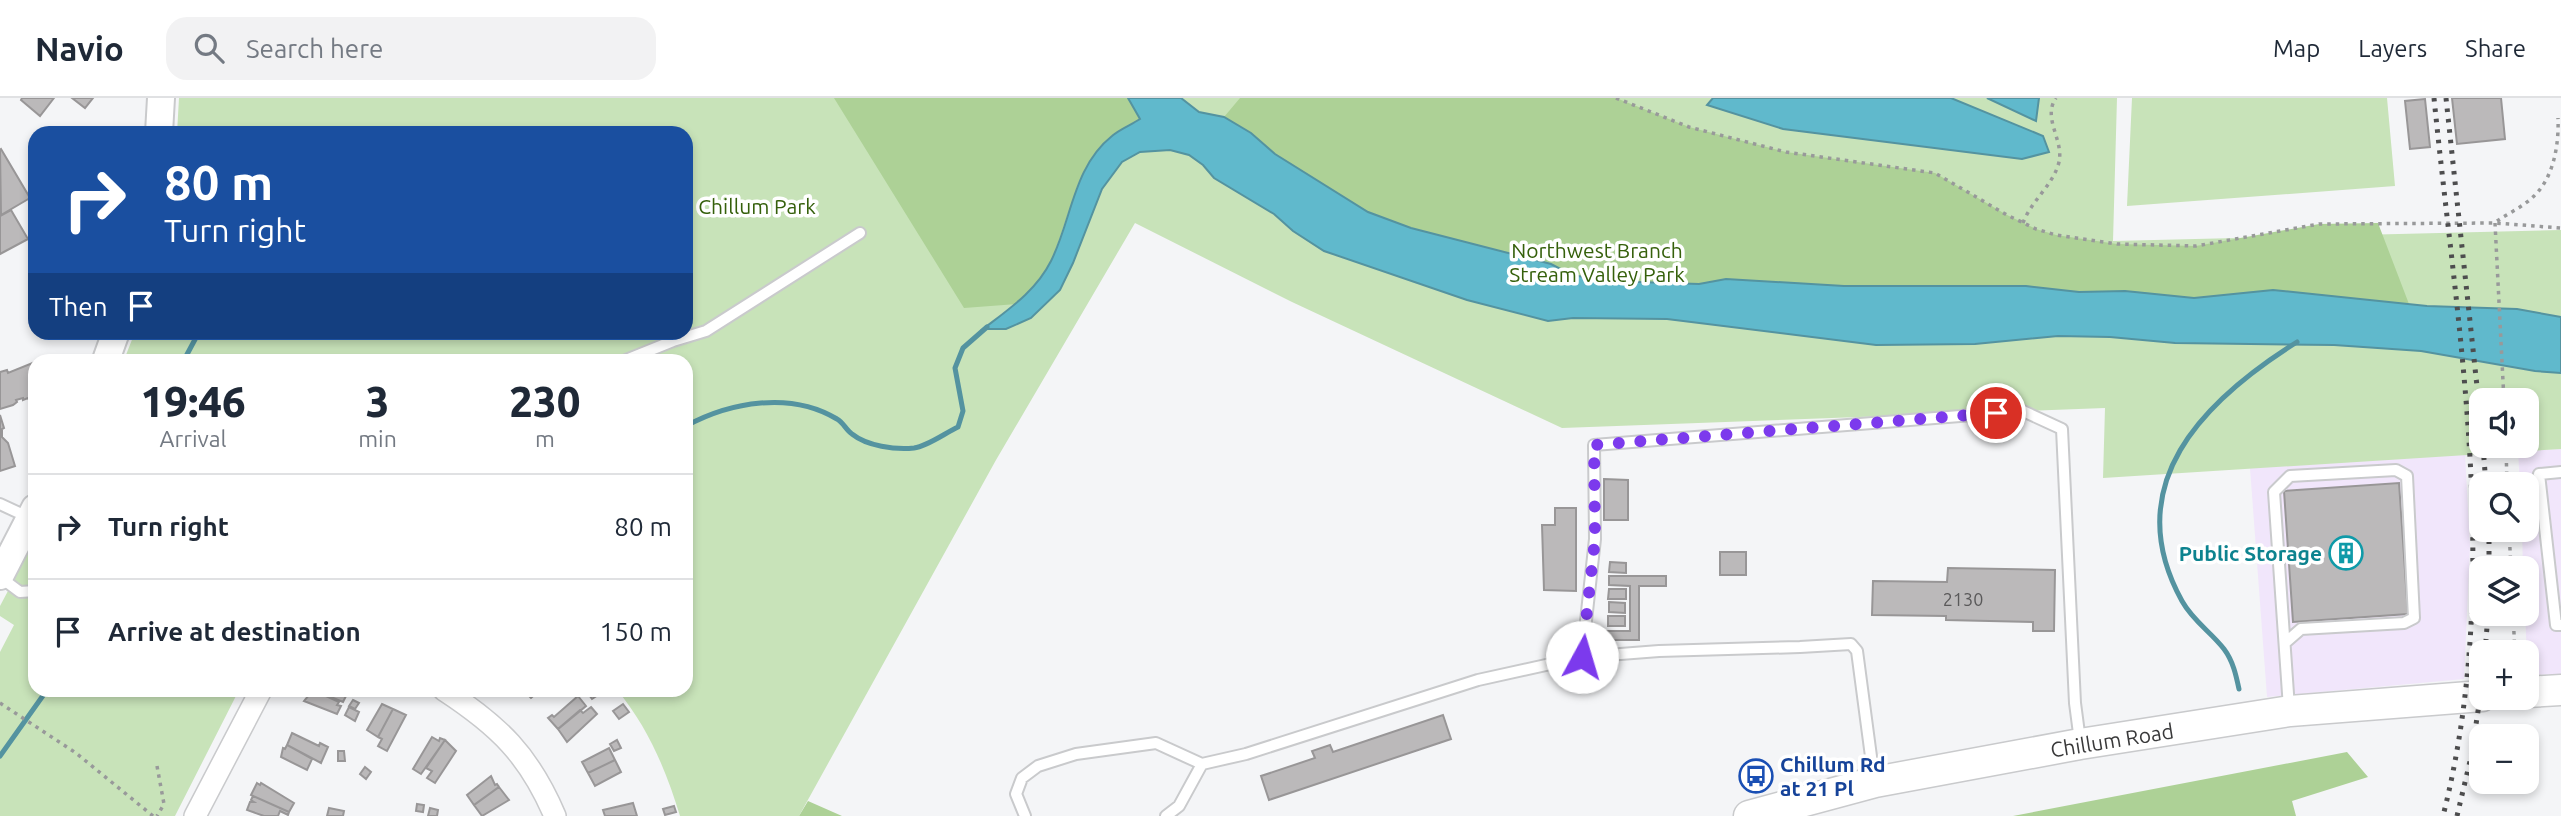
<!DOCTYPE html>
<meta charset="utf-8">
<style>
:root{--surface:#fff;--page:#f2f2f3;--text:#1f2937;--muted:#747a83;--line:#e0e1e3}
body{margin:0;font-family:Ubuntu,sans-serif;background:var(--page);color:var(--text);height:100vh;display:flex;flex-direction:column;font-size:26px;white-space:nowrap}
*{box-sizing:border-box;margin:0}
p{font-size:23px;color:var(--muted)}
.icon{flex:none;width:38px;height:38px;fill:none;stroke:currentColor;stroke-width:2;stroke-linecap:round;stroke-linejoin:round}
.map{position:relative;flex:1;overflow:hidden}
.sheet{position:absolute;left:28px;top:256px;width:665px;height:343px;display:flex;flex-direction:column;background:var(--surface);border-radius:21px;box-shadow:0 4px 10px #0003}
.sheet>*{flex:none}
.guide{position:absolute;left:28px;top:28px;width:665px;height:214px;border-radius:21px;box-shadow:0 4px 10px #0003;background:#1a4fa0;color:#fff;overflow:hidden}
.buttons{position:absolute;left:2469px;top:290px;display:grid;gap:14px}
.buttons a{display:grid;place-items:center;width:70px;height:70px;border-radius:14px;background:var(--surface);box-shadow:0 4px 10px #0003;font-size:35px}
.pin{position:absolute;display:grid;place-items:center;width:60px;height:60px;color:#fff;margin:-30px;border:4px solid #fff;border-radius:50%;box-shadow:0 2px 7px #0007}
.me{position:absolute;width:77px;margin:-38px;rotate:6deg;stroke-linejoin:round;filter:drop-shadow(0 0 5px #0008)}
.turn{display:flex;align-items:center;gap:24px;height:147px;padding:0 21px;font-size:32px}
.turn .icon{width:91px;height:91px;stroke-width:2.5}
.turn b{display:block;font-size:49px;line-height:60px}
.then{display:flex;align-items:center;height:66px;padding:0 21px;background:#0003;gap:14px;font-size:26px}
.eta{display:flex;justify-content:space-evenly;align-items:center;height:119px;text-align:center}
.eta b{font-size:42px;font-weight:800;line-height:49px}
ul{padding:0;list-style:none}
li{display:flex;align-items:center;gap:21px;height:105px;padding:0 21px;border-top:2px solid var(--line)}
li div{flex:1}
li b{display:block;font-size:26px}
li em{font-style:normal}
header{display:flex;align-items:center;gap:42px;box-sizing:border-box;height:98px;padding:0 35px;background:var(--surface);border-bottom:2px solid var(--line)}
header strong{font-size:33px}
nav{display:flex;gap:38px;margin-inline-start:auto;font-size:24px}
.search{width:490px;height:63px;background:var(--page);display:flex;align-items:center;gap:18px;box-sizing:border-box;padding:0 24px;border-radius:21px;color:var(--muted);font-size:26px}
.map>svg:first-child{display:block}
</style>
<header>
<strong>Navio</strong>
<div class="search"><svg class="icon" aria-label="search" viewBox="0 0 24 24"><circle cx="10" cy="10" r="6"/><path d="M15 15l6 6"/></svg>Search here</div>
<nav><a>Map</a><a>Layers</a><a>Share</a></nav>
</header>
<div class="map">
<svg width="2561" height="718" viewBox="0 0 2561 718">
<rect width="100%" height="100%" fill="#f4f5f7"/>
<path fill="#f1e6fb" d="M2561 351V576L2528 577 2525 516 2527 471H2523L2522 432H2527V387H2520L2518 353Z
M2465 356 2470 448 2464 581 2267 599 2250 370Z"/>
<path fill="#c8e3b9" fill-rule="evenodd" d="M179 0H2117L2113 143 2561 132V351L2103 380 2105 310 1562 330 1292 204 1135 125 996 362 799 718H680C666 672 648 629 617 592H686V262H124L135 234H686V35H177ZM2482 303H2527V348H2482Z
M2132 0H2387L2395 88 2127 108Z
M35 442V592H239L175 718H0V554L14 527 0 518V508Z"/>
<path fill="#add196" d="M834 0H1128L1140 21 1113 37 1078 86 1052 162 1036 186 1017 206 964 210Z
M1240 0H1616L1689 29 1786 54 1935 75 2007 117 2036 131 2056 137 2117 146 2196 148 2319 126 2378 125 2409 206 2273 192 2194 200 2125 193 2079 194 2026 188H1844L1726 181 1699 186 1608 183 1572 177 1551 166 1411 130 1368 114 1275 56 1251 35 1224 19Z
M2347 654 2368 679 2292 703 2296 718H2013Z
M808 703 842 718H799Z"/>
<path fill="#60b9cc" stroke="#5493a0" stroke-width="2" d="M1128 0H1181L1199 14 1224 19 1251 35 1275 56 1368 114 1411 130 1551 166 1572 177 1608 183 1699 186 1726 181 1844 188H2026L2079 194 2125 193 2194 200 2273 192 2427 208 2517 211 2561 219V275L2535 273 2421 253 2334 247 2175 245 2110 239 2058 238 1975 246 1876 247 1667 221 1573 220 1548 223 1467 202 1324 153 1293 133 1274 116 1214 80 1203 67 1189 57 1170 52 1140 54 1122 64 1102 91 1073 165 1060 192 1031 220 1006 231H983C1009 211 1036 193 1051 163 1072 121 1073 69 1112 38 1120 31 1131 27 1140 21Z
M1713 0H1951L2043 38 2049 54 2022 61 1783 31 1707 7Z
M1987 0H2039L2036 23Z"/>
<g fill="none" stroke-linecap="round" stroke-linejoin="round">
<path stroke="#5493a0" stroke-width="5" d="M184 262 199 234
M686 328C730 304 791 293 837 321 843 324 846 332 852 336 867 348 895 352 914 350 928 348 945 335 958 329L963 313 955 270 963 250 987 229
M2239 591C2236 577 2233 563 2224 551 2211 534 2193 523 2182 503 2118 387 2203 303 2297 244
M0 658 47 592"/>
</g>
<path fill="#bbb9ba" stroke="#989697" stroke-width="2" d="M54 0 40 18 21 2 22 0Z
M72 0H93L85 10Z
M2452 0H2501L2505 41 2457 46Z
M2425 1 2430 49 2410 51 2405 3Z
M1 51 30 100 1 117 0 52Z
M11 112 28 141 0 156V118Z
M35 264V302L30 304 28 300 23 302V300L16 302 17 304 13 307 0 311V274L7 272 8 275Z
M0 317 4 330 2 331V339L8 345 15 368 0 373Z
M1604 381 1628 382V422H1604Z
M2399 385 2408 516 2293 524 2284 393Z
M1555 410H1576V493L1544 492 1542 427H1555Z
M1720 454H1746V477H1720Z
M1610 464 1626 465V475L1609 474Z
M1948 470 2055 472 2054 533H2033V524L1946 522V518L1872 517 1873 483 1947 484Z
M1609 478H1666V488H1639V542H1610V540H1606V533H1630V488L1609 487Z
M1609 491H1626V501H1608Z
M1609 504 1625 505V515L1609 514Z
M1608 518H1625V528H1608Z
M313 592 339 604 337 607 341 608 337 616 304 603Z
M314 592H345L348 594 343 604Z
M523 592H540L531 600Z
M591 592H598L601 595 592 601 587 594Z
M578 598 586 608 558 631 548 620 552 617 554 619Z
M353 602 359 605 355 611 349 608Z
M382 606 393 611 378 639 367 632Z
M623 606 629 614 619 621 613 613Z
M349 609 359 614 355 623 345 617Z
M591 609 597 616 567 644 558 631 580 612 583 615Z
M393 611 406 617 387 653 378 648 382 641 378 639Z
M1443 617 1451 641 1269 702 1261 678 1315 660 1312 653 1330 647 1333 654Z
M292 635 319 648 320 645 328 649 321 665 287 647Z
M432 639 439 643 440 640 445 642 421 676 413 671Z
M445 642 456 653 435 685 427 680 432 673 426 670Z
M617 642 621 650 614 653 610 646Z
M287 647 312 661 307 672 281 659 283 650 285 651Z
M609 650 615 662 588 675 582 664Z
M338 653H344L345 663H338Z
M615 662 621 674 595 688 588 675Z
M365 669 371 674 366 681 360 676Z
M491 678 495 687 497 686 499 689 474 707 467 697Z
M257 685 260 687 261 685 294 705 289 714 251 697Z
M499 689 509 702 482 718 474 707Z
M253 698 289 714 288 717 280 713 278 718H264L247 712 250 704H254L251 702Z
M633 705 637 718H605L603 712Z
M417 706 424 707 423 714 416 713Z
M674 708 676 714 665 717 663 711Z
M329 710 344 713 343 718H327Z
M430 710 438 712 437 718H428Z"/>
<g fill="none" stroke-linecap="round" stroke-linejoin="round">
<defs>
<path id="service" d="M626 262 673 243 706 233 860 135
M2561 374 2539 376 2556 527H2561
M0 406 30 420
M0 479 20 494 35 493
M2286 544 2301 531 2404 525 2414 520 2407 378 2396 372 2290 378 2274 394 2289 610
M1582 559 1595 441 1594 347 2023 313 2062 331 2075 605 2080 643
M1025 718 1016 696 1022 680 1038 668 1076 656 1156 645 1202 666 1246 656 1478 582 1582 559 1659 553 1800 549 1851 546 1857 553 1874 681
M1166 718 1179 708 1202 666"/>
<path id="minor" d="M444 592C499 628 529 657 555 718
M195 718 261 592"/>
<path id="tertiary" d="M159 35 161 0
M106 262 116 234
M0 478 35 410"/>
<path id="secondary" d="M2527 594 2561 592
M1749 718 1875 684 2080 646 2290 613 2482 598"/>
</defs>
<use href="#service" stroke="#c9cacc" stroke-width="14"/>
<use href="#minor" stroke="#c9cacc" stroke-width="24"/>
<use href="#tertiary" stroke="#c9cacc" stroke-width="30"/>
<use href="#secondary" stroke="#c9cacc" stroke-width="33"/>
<path stroke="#98999a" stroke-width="3.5" stroke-dasharray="3.5 5" stroke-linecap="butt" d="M1616 0 1689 29 1786 54 1935 75 2007 117 2036 131 2056 137 2117 146 2196 148 2319 126 2495 125 2561 130
M2497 123C2509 115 2524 108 2534 98 2554 79 2559 46 2558 20
M2023 125C2031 103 2054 86 2059 64 2064 42 2042 20 2056 0
M2495 125 2504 303
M2506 348 2507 387
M2509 432 2511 471
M2513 516 2515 555
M0 605 76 655 153 718
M157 668 164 706 157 718"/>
<use href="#service" stroke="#fff" stroke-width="10"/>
<use href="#minor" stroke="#fff" stroke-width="21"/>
<use href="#tertiary" stroke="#fff" stroke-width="26"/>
<use href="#secondary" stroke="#fff" stroke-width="30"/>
<path stroke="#4d4d4e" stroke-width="5" stroke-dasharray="3.5 7" stroke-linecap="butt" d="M2434 0C2458 239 2503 481 2443 718
M2446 0 2482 335
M2483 348 2486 387
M2489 432V471
M2485 555 2488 516
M2457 718 2471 659 2482 587"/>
</g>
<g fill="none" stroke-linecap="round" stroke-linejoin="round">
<path stroke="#7c3aed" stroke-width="12" stroke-dasharray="0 21.6" d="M1582 559 1595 441 1594 347 1996 315"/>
</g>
<defs>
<symbol id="building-ring" viewBox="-11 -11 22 22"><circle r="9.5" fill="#fff" stroke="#0f9aa8" stroke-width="1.5"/><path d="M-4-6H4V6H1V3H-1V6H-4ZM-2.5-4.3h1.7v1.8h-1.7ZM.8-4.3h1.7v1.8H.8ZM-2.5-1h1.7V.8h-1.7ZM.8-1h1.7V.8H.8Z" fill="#0f9aa8"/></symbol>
<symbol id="bus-ring" viewBox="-11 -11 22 22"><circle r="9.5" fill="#fff" stroke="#1a4fb4" stroke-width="1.5"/><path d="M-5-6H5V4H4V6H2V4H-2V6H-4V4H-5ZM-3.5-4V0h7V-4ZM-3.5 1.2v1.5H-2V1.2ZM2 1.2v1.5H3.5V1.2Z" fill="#1a4fb4"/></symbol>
</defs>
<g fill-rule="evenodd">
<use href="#building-ring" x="2327" y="436" width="38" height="38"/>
<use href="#bus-ring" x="1737" y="659" width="38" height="38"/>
</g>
<g text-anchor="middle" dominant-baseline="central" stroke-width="7" stroke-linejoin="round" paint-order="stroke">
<g font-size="18" fill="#5a595a">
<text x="1963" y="501">2130</text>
</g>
<g font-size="21" fill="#35600b" stroke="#fff">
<text x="757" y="108">Chillum Park</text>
<text x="1597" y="152">Northwest Branch<tspan x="1597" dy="24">Stream Valley Park</tspan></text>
</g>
<g font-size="21" font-weight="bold" fill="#0d838f" stroke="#fff" text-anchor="end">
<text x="2322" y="455">Public Storage</text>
</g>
<g font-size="21" fill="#39393a" stroke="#fff">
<text transform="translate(2112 642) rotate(-9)">Chillum Road</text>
</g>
<g font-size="21" font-weight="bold" fill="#164399" stroke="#fff" text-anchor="start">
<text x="1780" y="666">Chillum Rd<tspan x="1780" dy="24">at 21 Pl</tspan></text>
</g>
</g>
</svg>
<div class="buttons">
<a><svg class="icon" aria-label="sound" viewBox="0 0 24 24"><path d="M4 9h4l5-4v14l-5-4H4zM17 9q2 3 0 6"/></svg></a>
<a><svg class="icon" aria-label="search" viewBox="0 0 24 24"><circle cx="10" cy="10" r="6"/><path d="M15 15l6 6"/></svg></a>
<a><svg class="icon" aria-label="layers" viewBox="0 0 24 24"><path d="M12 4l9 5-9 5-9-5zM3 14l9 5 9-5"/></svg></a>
<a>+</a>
<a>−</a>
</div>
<div class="pin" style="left:1996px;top:315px;background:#d93025"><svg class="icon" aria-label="arrive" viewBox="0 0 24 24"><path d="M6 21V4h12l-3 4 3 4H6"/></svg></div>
<svg class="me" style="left:1582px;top:559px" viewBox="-20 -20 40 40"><circle r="19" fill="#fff"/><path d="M0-13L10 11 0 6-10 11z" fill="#7c3aed"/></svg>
<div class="guide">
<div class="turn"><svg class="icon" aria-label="right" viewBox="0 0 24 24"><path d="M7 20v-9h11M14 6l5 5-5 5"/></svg><div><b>80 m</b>Turn right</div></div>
<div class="then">Then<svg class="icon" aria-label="arrive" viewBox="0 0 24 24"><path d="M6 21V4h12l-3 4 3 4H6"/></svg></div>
</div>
<section class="sheet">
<div class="eta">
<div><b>19:46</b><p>Arrival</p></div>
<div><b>3</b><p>min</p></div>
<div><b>230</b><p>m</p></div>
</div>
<ul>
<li><svg class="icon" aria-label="right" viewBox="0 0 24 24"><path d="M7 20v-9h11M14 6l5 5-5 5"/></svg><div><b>Turn right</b></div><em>80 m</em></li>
<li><svg class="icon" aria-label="arrive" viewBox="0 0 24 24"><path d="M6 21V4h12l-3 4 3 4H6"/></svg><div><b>Arrive at destination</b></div><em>150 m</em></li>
</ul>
</section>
</div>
